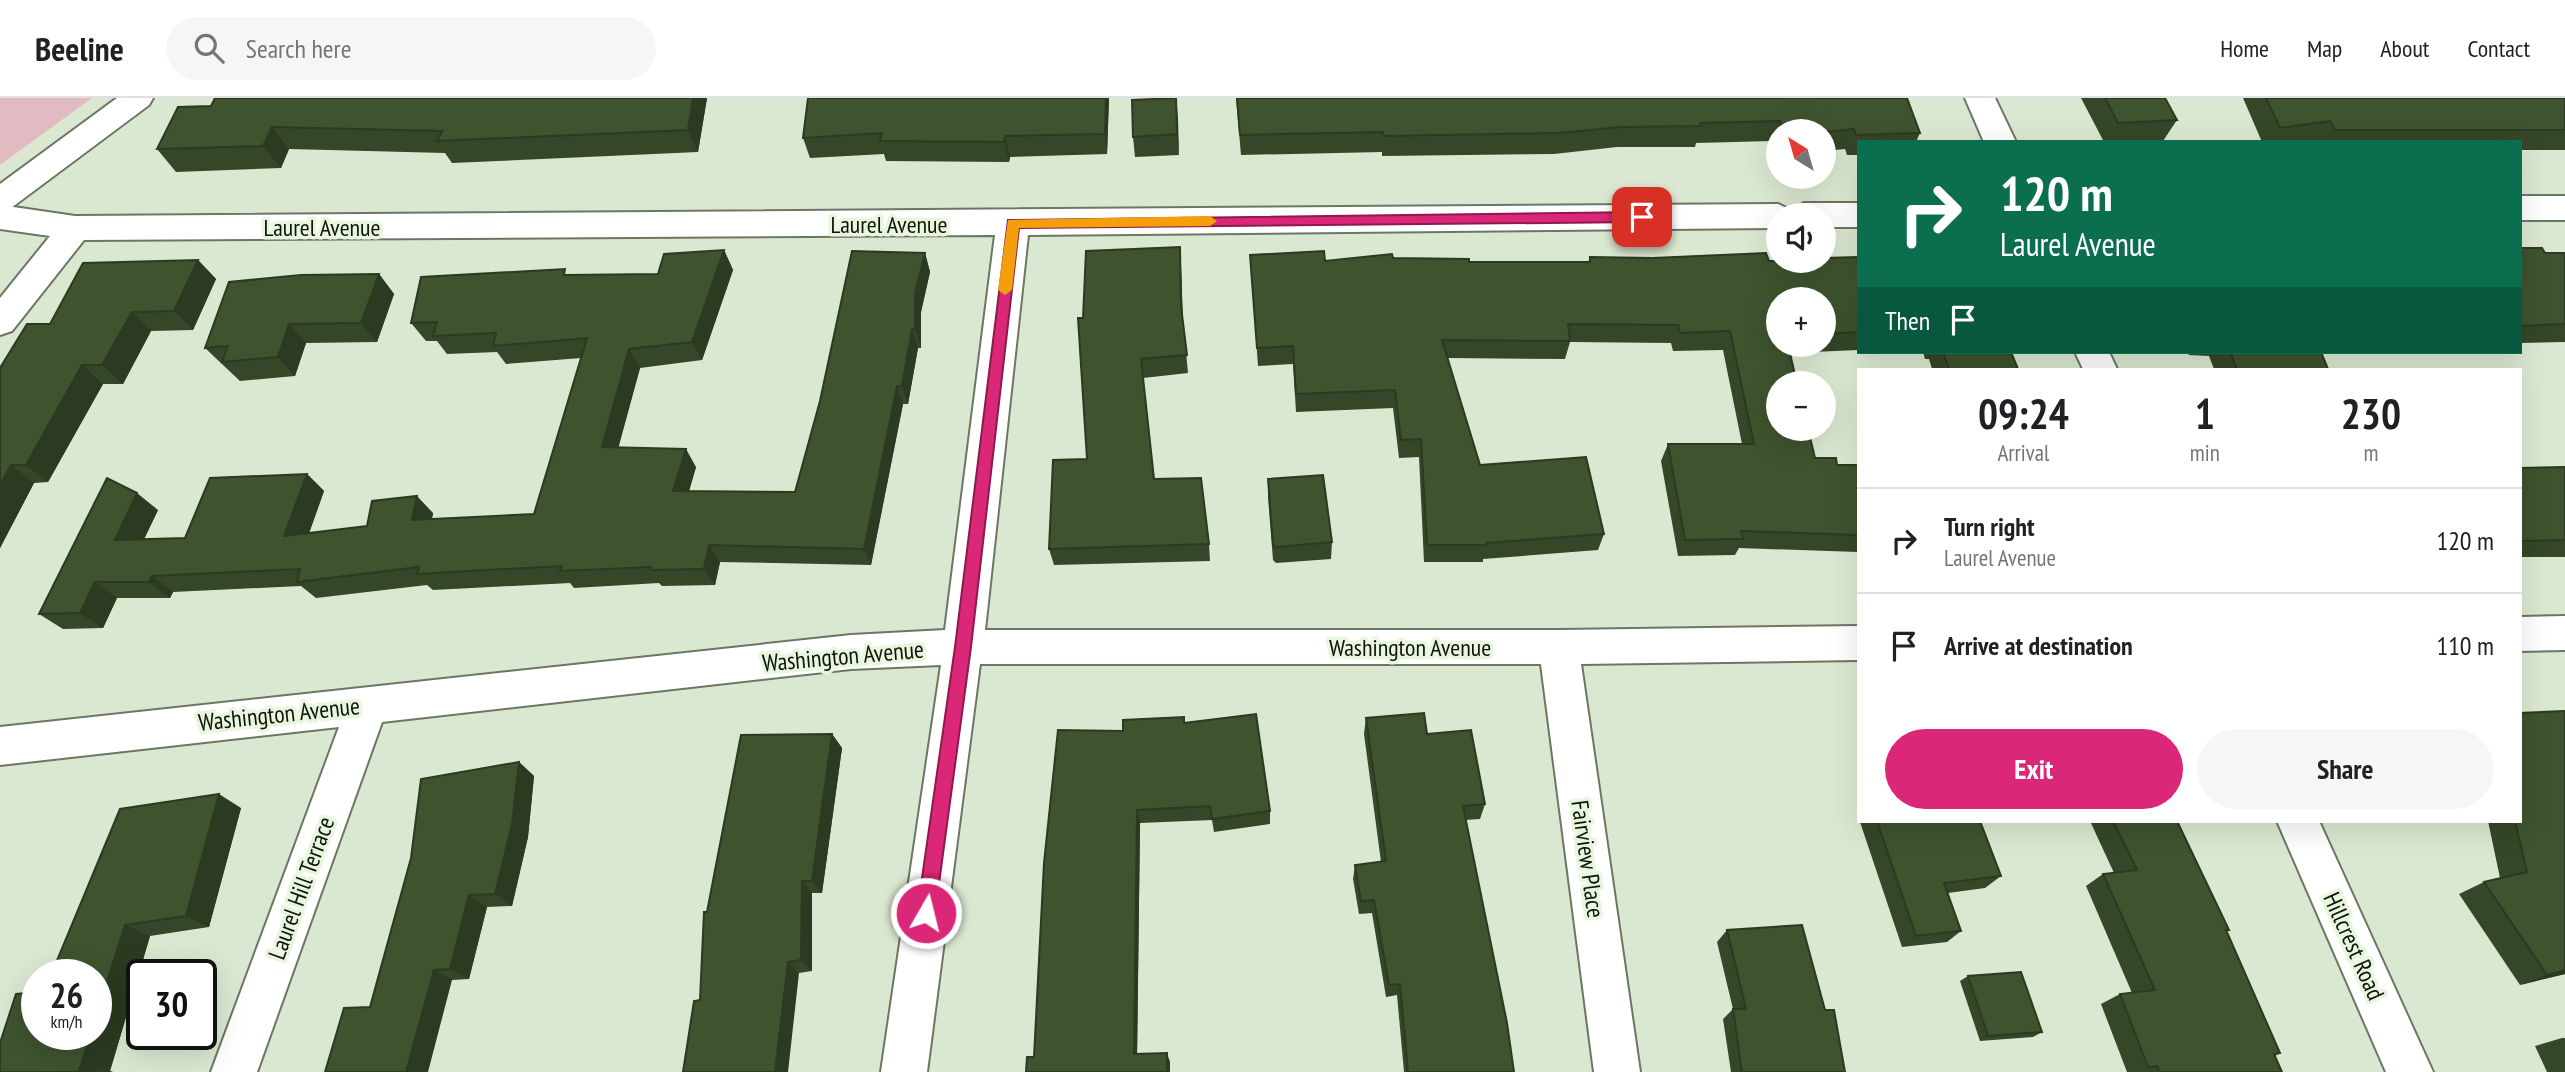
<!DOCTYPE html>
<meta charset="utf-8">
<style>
:root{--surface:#fff;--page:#f6f6f6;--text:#202124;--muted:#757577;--line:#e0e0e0;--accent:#db2777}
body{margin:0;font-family:"PT Sans Narrow",sans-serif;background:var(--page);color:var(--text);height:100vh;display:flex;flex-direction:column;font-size:26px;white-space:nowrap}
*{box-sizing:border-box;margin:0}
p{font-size:23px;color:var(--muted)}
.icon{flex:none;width:38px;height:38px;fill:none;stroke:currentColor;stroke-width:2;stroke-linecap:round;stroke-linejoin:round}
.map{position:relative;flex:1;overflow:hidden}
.side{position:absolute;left:1857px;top:270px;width:665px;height:455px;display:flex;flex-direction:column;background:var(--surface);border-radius:0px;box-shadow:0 7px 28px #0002}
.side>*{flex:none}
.hud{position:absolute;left:1857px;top:42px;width:665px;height:214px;border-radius:0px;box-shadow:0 7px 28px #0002;background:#0b6e4f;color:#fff;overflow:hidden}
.needle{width:46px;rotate:323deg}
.buttons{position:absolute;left:1766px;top:21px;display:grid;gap:14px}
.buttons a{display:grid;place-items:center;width:70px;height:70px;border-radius:50%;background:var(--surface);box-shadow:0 7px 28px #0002;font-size:35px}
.speed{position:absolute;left:21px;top:861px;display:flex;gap:14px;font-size:35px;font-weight:700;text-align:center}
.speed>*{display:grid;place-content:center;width:91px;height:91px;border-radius:50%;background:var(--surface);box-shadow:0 7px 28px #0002;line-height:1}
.speed small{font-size:18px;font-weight:400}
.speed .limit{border:4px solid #111;border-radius:10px;background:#fff;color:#111}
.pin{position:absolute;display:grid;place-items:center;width:60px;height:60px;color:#fff;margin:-30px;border-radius:14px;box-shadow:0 4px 10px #0006}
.me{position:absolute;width:77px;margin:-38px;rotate:8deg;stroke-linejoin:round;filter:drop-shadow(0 0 5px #0008)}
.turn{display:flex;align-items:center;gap:24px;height:147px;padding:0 28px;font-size:32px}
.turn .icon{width:91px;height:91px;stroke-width:2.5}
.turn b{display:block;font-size:49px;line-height:60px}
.then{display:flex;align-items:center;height:66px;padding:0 28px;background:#0003;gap:14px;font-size:26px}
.eta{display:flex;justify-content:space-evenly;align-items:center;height:119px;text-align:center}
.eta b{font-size:42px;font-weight:600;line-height:49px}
.cta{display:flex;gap:14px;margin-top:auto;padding:14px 28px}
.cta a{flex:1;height:80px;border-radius:42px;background:var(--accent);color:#fff;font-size:28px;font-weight:600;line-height:80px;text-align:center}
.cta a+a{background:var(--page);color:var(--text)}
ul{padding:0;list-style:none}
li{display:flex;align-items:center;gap:21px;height:105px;padding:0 28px;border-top:2px solid var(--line)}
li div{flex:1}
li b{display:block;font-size:26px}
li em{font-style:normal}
header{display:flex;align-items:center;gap:42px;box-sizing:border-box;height:98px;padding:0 35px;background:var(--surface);border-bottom:2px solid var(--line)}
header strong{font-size:33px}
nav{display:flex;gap:38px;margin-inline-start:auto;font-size:24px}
.search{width:490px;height:63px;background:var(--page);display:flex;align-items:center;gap:18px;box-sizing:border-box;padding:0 24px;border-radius:38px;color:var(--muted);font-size:26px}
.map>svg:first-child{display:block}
</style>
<header>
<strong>Beeline</strong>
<div class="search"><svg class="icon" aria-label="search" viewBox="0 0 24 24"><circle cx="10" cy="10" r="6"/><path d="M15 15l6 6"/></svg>Search here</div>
<nav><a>Home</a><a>Map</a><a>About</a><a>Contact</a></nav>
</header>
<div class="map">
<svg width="2565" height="974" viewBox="0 0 2565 974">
<rect width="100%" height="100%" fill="#dbe8d1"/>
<path fill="#e1bac2" d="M0 0H92L0 67Z"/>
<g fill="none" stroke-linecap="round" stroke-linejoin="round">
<defs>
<path id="minor" d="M1965 0H1995L2016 44H1984Z
M2520 98H2565V122H2520Z
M1804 105H1858V129H1824V117H1778V130L1028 137 985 532H1559L1858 528V562L1581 566 1640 974H1594L1541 566H980L927 974H881L941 567 851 571 382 624 257 974H211L339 629 0 667V629L851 537 945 532 995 137 84 142 12 233 0 237V200L50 138 0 131V107L75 118 1778 106 1791 112Z
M2075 254H2109L2117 271H2083Z
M2565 518V552L2520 553V519Z
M2277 723H2319L2433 974H2386Z"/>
<path id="secondary" d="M117 0H153L149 7 11 110 0 114V86Z"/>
</defs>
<use href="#minor" stroke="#6b7763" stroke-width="4"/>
<use href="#secondary" stroke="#6b7763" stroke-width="4"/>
<use href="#minor" fill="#fff" fill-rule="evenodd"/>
<use href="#secondary" fill="#fff" fill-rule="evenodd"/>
</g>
<path fill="#354728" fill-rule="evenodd" d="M215 0H707L698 54 452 65 445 55 289 51 281 70 176 74 157 51 211 8Z
M808 0H1109L1107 56 1010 59 1009 64 886 63 884 56 810 60 803 40Z
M1176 0 1179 57 1135 59 1133 39Z
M1236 0H1907L1920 35 1916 44H1858V57H1847L1845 51 1824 53V33H1778V56L1772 43 1696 45 1695 49H1617L1554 56 1382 58V54L1241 57Z
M2081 0H2165L2177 22 2163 43 2104 44Z
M2243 0H2565V52H2520V44H2262Z
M1180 149 1181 169 1183 222 1188 275 1143 280 1154 381 1209 446 1210 463 1054 467 1049 451 1087 361 1083 220Z
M2520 150 2545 155H2565V244L2520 245Z
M724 152 733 172 702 262 640 270 618 349 696 369 689 393 795 394 925 155 930 174 921 214V250H918L908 306H903L871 467 720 464 715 487 662 488 659 485 574 490 570 485 433 492 427 487 316 500 301 488 173 494 170 500H117L103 530 63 531 39 516 158 412 144 441 185 440 307 376 324 393 309 435 367 428 433 415 432 421 534 416 581 260 506 266 497 254 447 256 437 243H426L411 225 569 177 658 176Z
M1250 157 1325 163 1393 160 1469 164H1588L1590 159 1769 163 1858 159V252L1790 255 1815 360 1837 367H1858V454L1739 450 1735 457 1678 458 1661 363 1668 346H1742L1723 252 1673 253 1671 245 1570 244 1565 261 1447 260 1480 367 1604 436 1598 452 1483 461V464H1424L1419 359 1399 360 1393 310 1296 314 1293 266 1258 268ZM1778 201H1824V247H1778Z
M198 162 216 181 193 232 151 233 123 286H103L48 384 34 385 0 450V270Z
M379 176 394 196 377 244 306 245 295 278 240 283 205 250Z
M1923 254H2011L2018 271H1932L1929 261H1925Z
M2188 254H2321L2328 271H2214L2209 258 2189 257Z
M2565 369V459H2520V370Z
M1268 381 1332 444 1331 461 1276 465 1273 462 1268 399Z
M2565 613V876L2520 887 2459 796 2484 784 2500 780 2488 723H2520Z
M1366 620 1427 636 1485 706 1480 721 1465 722 1514 974H1404L1397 897 1386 899 1372 815 1359 816 1353 781 1355 767 1381 764 1364 636Z
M1185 625 1270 713V726L1214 734 1212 722 1140 725 1137 956 1170 964V974H1026L1034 959 1123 633Z
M832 636 842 650 822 795H812V873L799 875 707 814Z
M519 664 534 678 528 739 512 808 487 809 469 881 452 882 370 909Z
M241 710 209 829 150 838 110 973 113 974H0L37 936 120 711Z
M1862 723H1984L1981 725 2001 778 1985 790 1948 795 1961 833 1947 844 1902 849 1860 724Z
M2090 723H2177L2229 832 2226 833 2280 955 2275 958 2282 974H2127L2101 906 2120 896 2132 895 2086 788 2103 776 2114 775Z
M1727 832 1825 912 1845 974H1731L1723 921 1733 911 1717 844Z
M1968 878 2042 934 2033 939 1980 943 1960 883Z
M2562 940H2565V974H2547L2535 948Z"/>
<path fill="#2b3a20" d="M693 0H707L698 54 688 32Z
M1106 0H1109L1107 56 1105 36Z
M1176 0 1178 20 1179 57 1177 36Z
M272 29 289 51 281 70 263 48Z
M1005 38 1010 59 1009 64 1004 44Z
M1180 149 1181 169 1183 228 1181 208Z
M724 152 733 172 702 262 692 244Z
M925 155 930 174 921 214V250L915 231V195Z
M198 162 216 181 193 232 174 213Z
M379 176 394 196 377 244 361 225Z
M132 214 151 233 123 286 102 267Z
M289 226 306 245 295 278 278 259Z
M912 231 918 250 908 306 902 288Z
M629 251 640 270 614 366 602 349Z
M82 267 103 286 48 384 26 367Z
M897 288 903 306 871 467 864 451Z
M686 351 696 369 684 410 673 393Z
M11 367 34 385 0 450V387Z
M307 376 324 393 302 455 284 438Z
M137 395 158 412 136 458 115 442Z
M417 398 433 415 428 439 412 422Z
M709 447 720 464 715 487 704 471Z
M152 478 173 494 170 500 149 484Z
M95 484 117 500 103 530 80 515Z
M832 636 842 650 822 795 812 783Z
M519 664 534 678 528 739 512 808 495 796Z
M219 696 241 710 209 829 186 818Z
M1137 712 1140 725 1137 965 1134 956Z
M802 783 812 795V873L801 862Z
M469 797 487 809 469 881 450 871Z
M125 827 150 838 110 973 113 974 79 973 91 936H96V919Z
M788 864 799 875 788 974H775Z
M434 872 452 882 428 974H406Z
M2565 872V876L2520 887 2547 877Z
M1167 955 1170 964V974H1167Z"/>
<path fill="#3e532e" stroke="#2b3a20" stroke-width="2" d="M215 0H693L688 32 437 43 442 33 272 29 263 48 157 51 178 9 211 8Z
M808 0H1106L1105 36 1005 38 1004 44 880 43 882 35 803 40Z
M1176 0 1177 36 1133 39 1132 2Z
M1237 0H1907L1920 35 1856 37 1854 31 1824 34 1785 33 1780 23 1700 25 1701 28 1622 29 1558 35 1384 38 1383 34 1240 37Z
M2105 0H2165L2177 22 2118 25Z
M2266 0H2565V32H2335L2330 23 2280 30Z
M1180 149 1181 208 1187 257 1141 261 1154 381 1201 380 1209 446 1049 451 1053 362 1087 361 1078 220H1083L1086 153Z
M2520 150H2542L2545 155H2565V226L2520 228Z
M724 152 692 244 629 251 602 349 686 351 673 393 795 394 820 303 852 153 925 155 915 195V231H912L902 288H897L864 451 709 447 704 471 650 472 651 469 560 473 562 468 417 476 419 469 297 484 300 471 152 478 149 484H95L80 515 39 516 107 380 137 395 115 442 185 440 210 380 307 376 284 438 367 428 372 403 417 398 412 422 534 416 587 240 493 248 496 235 433 238 437 224 411 225 421 179 565 171 564 177 658 176 664 156Z
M1324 153 1325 163 1392 156 1393 160 1469 161V164H1590V159L1653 160 1766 155 1769 163H1824V160L1858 159V234L1824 236V201H1778V247H1788L1797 285H1778V331H1808L1815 360H1836L1837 367H1858V437L1741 433 1743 441 1685 442 1668 346H1754L1730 233 1680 235 1678 227 1568 226 1570 243 1442 242 1480 367 1586 359 1604 436 1486 445V447H1427L1421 341 1401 342 1395 292 1296 296 1293 248 1257 250 1250 157Z
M198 162 174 213 132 214 102 267H82L26 367H11L0 387V270L27 226H50L83 165Z
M379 176 361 225 289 226 278 259 222 264 228 248 205 250 229 184 301 177Z
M1943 254H2011L2018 271H1949Z
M2230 254H2321L2328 271H2237Z
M2565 369V442L2520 443V370Z
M1323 377 1332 444 1276 449 1273 446 1268 381Z
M2565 613V872L2547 877 2484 784 2527 774 2515 723H2520V615Z
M1424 615 1427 636 1471 632 1485 706 1463 708 1507 925 1514 974H1408L1400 886 1389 887 1374 802 1361 803 1355 767 1386 763 1366 620Z
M1256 616 1270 713 1212 721 1210 708 1137 712 1134 956 1167 955V974H1026L1027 959H1034L1044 765 1058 632 1123 633V622L1184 619V625Z
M832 636 812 783H802L801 862 788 864 775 974H683L694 903 700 902 704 814H707L741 637Z
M519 664 512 726 495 796 469 797 450 871 434 872 406 974H325L344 910 370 909 411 760 421 681Z
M219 696 186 818 125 827 96 919V877H51L120 711Z
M1877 723H1980L2001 778 1944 785 1961 833 1916 838Z
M2113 723H2177L2229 832H2226L2280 955 2274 956 2282 974H2160L2157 968 2148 969 2120 896 2155 892 2103 776 2137 772Z
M1802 827 1825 912H1834L1845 974H1742L1733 911H1746L1727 832Z
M2021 874 2042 934 1988 938 1968 878Z
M37 894V936H91L79 973 103 971 102 974H0V945L16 896Z"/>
<path fill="#db2777" stroke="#8e194d" stroke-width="2" d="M1642 114 1648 119 1642 124 1019 130 971 549 935 815 933 821 926 823 920 821 917 815 955 549 1008 122Z"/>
<path fill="#f59e0b" d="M1210 118 1217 123 1210 128 1019 130 1012 192 1005 197 998 192 1008 122Z"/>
<g text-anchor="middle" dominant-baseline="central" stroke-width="7" stroke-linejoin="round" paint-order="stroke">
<g font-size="24" fill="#0f140c" stroke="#e8f6de">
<text x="889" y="126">Laurel Avenue</text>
<text x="322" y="129">Laurel Avenue</text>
<text x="1410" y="549">Washington Avenue</text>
<text transform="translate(843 558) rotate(-5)">Washington Avenue</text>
<text transform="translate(279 616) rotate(-6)">Washington Avenue</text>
<text transform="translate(1588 761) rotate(82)">Fairview Place</text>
<text transform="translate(301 790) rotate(-70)">Laurel Hill Terrace</text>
<text transform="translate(2354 848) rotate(66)">Hillcrest Road</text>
</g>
</g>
</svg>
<div class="buttons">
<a><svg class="needle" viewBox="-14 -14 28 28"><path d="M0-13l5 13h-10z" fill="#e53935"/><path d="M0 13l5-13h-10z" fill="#757577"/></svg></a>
<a><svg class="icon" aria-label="sound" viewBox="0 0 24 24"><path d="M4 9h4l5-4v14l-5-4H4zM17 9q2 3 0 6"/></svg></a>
<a>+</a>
<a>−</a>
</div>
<div class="speed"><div>26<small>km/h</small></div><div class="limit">30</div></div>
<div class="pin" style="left:1642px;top:119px;background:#d93025"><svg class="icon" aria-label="arrive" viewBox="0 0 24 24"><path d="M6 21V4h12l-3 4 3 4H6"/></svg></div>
<svg class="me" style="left:926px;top:815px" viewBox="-20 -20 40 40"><circle r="17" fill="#db2777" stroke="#fff" stroke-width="3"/><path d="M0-11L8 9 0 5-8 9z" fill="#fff"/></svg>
<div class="hud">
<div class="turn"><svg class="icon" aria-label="right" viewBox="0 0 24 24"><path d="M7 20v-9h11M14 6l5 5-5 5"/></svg><div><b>120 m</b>Laurel Avenue</div></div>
<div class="then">Then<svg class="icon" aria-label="arrive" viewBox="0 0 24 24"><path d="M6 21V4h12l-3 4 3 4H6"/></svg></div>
</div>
<section class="side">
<div class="eta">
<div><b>09:24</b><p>Arrival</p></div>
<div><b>1</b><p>min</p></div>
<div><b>230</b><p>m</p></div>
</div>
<ul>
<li><svg class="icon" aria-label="right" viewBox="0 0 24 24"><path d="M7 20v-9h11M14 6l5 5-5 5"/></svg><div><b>Turn right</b><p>Laurel Avenue</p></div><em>120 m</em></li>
<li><svg class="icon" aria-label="arrive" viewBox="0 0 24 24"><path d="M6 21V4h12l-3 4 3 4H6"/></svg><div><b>Arrive at destination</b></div><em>110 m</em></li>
</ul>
<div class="cta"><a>Exit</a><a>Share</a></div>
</section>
</div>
